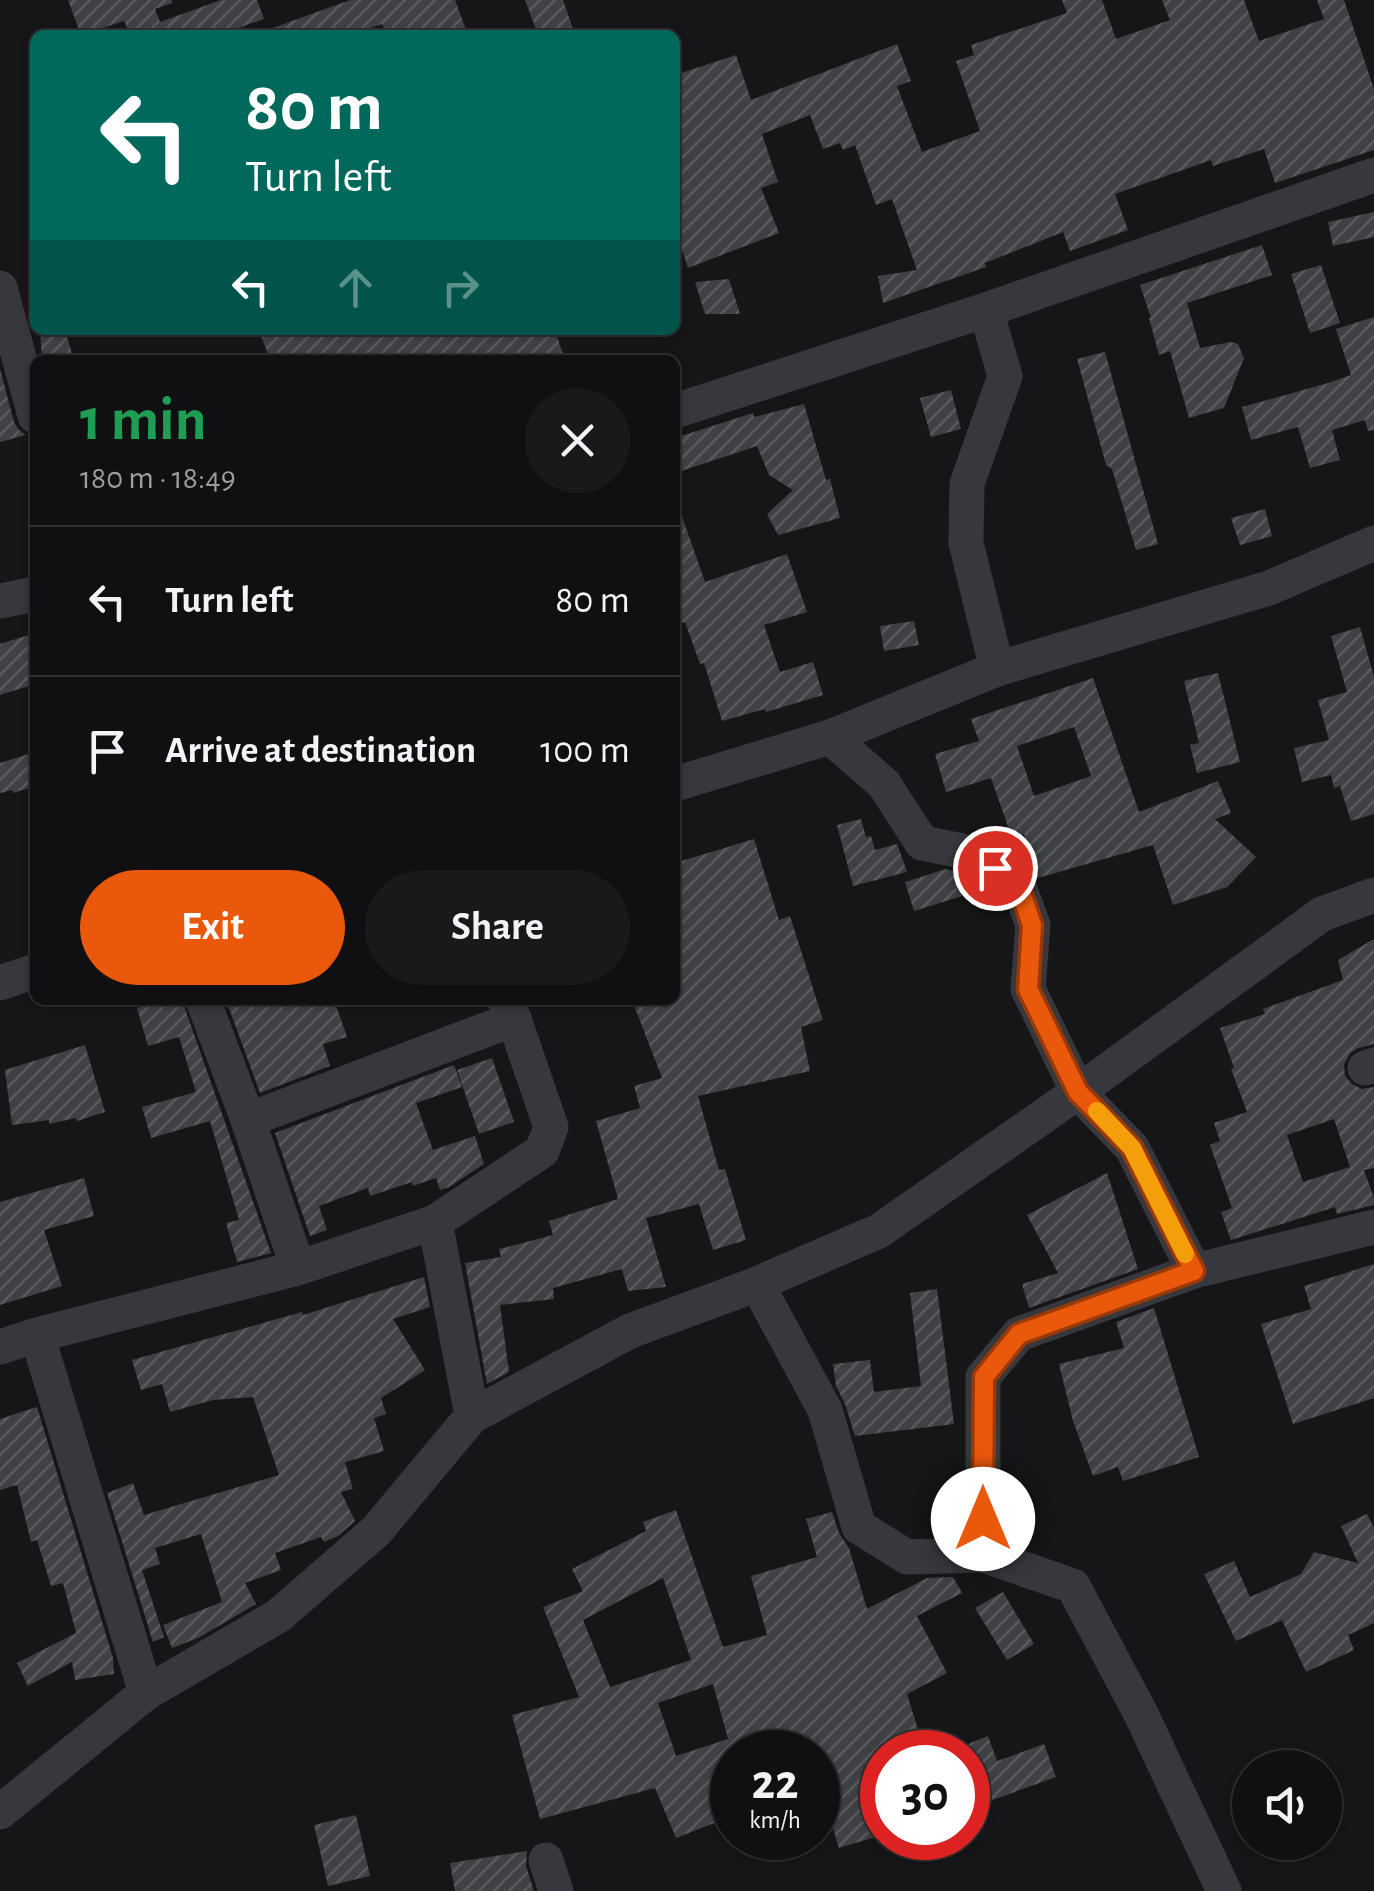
<!DOCTYPE html>
<meta charset="utf-8">
<style>
:root{--surface:#101012;--page:#19191b;--text:#f1f3f6;--muted:#9c9d9f;--line:#303032;--accent:#ea580c}
body{margin:0;font-family:"Alegreya Sans",sans-serif;background:var(--page);color:var(--text);height:100vh;display:flex;flex-direction:column;font-size:38px;white-space:nowrap}
*{box-sizing:border-box;margin:0}
p{font-size:32px;color:var(--muted)}
.icon{flex:none;width:55px;height:55px;fill:none;stroke:currentColor;stroke-width:2;stroke-linecap:round;stroke-linejoin:round}
.map{position:relative;flex:1;overflow:hidden}
.sheet{position:absolute;left:30px;top:355px;width:650px;height:650px;display:flex;flex-direction:column;background:var(--surface);border-radius:15px;box-shadow:0 2px 8px #0004,0 0 0 2px var(--line)}
.sheet>*{flex:none}
.guide{position:absolute;left:30px;top:30px;width:650px;height:305px;border-radius:15px;box-shadow:0 2px 8px #0004,0 0 0 2px var(--line);background:#00695c;color:#fff;overflow:hidden}
.fabs{position:absolute;left:1232px;top:1750px;display:grid;gap:20px}
.fabs a{display:grid;place-items:center;width:110px;height:110px;border-radius:50%;background:var(--surface);box-shadow:0 2px 8px #0004,0 0 0 2px var(--line);font-size:50px}
.speed{position:absolute;left:710px;top:1730px;display:flex;gap:20px;font-size:50px;font-weight:700;text-align:center}
.speed>*{display:grid;place-content:center;width:130px;height:130px;border-radius:50%;background:var(--surface);box-shadow:0 2px 8px #0004,0 0 0 2px var(--line);line-height:1}
.speed small{font-size:25px;font-weight:400}
.speed .limit{border:15px solid #d22;background:#fff;color:#111}
.pin{position:absolute;display:grid;place-items:center;width:85px;height:85px;color:#fff;margin:-42px;border:5px solid #fff;border-radius:50%;box-shadow:0 2px 10px #0007}
.me{position:absolute;width:110px;margin:-55px;rotate:0deg;stroke-linejoin:round;filter:drop-shadow(0 0 8px #0008)}
.turn{display:flex;align-items:center;gap:35px;height:210px;padding:0 50px;font-size:45px}
.turn .icon{width:130px;height:130px;stroke-width:2.5}
.turn b{display:block;font-size:70px;line-height:85px}
.lanes{display:flex;align-items:center;height:95px;padding:0 50px;background:#0003;justify-content:center;gap:50px;direction:ltr}
.lanes .off{opacity:.35}
.round{display:grid;place-items:center;flex:none;width:105px;height:105px;border-radius:52px;background:var(--page)}
.headline{display:flex;align-items:center;justify-content:space-between;height:170px;padding:0 50px}
h1{font-size:60px;font-weight:600;line-height:75px;color:#1e9e55}
.primary-button{display:flex;gap:20px;margin-top:auto;padding:20px 50px}
.primary-button a{flex:1;height:115px;border-radius:60px;background:var(--accent);color:#fff;font-size:40px;font-weight:600;line-height:115px;text-align:center}
.primary-button a+a{background:var(--page);color:var(--text)}
ul{padding:0;list-style:none}
li{display:flex;align-items:center;gap:30px;height:150px;padding:0 50px;border-top:2px solid var(--line)}
li div{flex:1}
li b{display:block;font-size:38px}
li em{font-style:normal}
.map>svg:first-child{display:block}
</style>
<div class="map">
<svg width="1374" height="1891" viewBox="0 0 1374 1891">
<defs>
<pattern id="building-hatch" width="6" height="6" patternUnits="userSpaceOnUse" patternTransform="scale(2.5)"><rect width="6" height="6" fill="#404145"/><path d="M-1 1l2-2M0 6l6-6M5 7l2-2" fill="none" stroke="#595a5e"/></pattern>
</defs>
<rect width="100%" height="100%" fill="#161618"/>
<path fill="url(#building-hatch)" fill-rule="evenodd" d="M68 0H172V3L155 9 160 22 221 0H257L264 19 219 35H130L124 21 81 35Z
M350 0H455L468 35H387L382 24 351 35H263L262 32Z
M525 0H563L575 35H538Z
M1062 0H1102L1116 39 1170 20 1162 0H1244L1259 41 1324 19 1317 0H1344L1374 89V150L1275 183 1264 149 1213 166 1211 160 1115 194 1128 230 1070 251 1063 232 985 263 986 267 883 303 878 276 917 270 892 199 876 205 855 145 843 150 840 143 823 149 810 115 762 134 778 182 761 188 779 233 688 268 675 229V75L736 55 751 100 897 44 911 81 897 86 922 152 980 131 956 61 974 55 971 45 1067 13Z
M1374 212V237L1333 246 1328 222Z
M1262 245 1272 275 1187 303 1200 348 1231 342 1238 344 1244 358 1224 408 1189 418 1170 351 1159 355 1149 318H1151L1140 285Z
M1321 265 1340 323 1310 333 1291 274Z
M729 279 740 314H705L695 282Z
M1374 317V430L1368 431 1365 420 1332 430 1340 460 1310 468 1298 427 1251 440 1242 407 1328 383 1351 375 1336 329Z
M40 330H65L74 360H42Z
M259 330H555L565 360H270Z
M1105 352 1158 544 1136 550 1112 469 1106 465 1077 359Z
M0 369 14 422 19 430 26 435 0 442Z
M951 390 961 429 931 437 920 398Z
M804 404 826 480 830 479 840 518 778 535 767 514 793 490 769 475 757 446 675 473V438L753 413 754 417Z
M679 508 705 582 787 554 807 612 764 625 780 672 813 662 823 695 766 712 765 709 722 721 704 663 700 664 685 622 675 625V509Z
M1265 509 1272 536 1240 545 1231 518Z
M914 621 919 645 884 651 880 626Z
M1360 627 1374 677V814L1351 821 1340 786 1334 788 1331 775 1302 782 1294 748 1329 740 1318 700 1347 692 1331 636Z
M35 633V684L0 695V644Z
M1218 673 1240 762 1197 773 1190 745 1199 743 1184 681Z
M1093 678 1139 812 1218 781 1231 813 1215 819 1256 857 1227 887 1173 905 1153 845 1038 878 1024 834 1012 838 991 778 946 792 935 754 979 741 971 719ZM1074 727 1091 776 1034 796 1017 746Z
M35 752V786L13 793 12 790 0 793V763Z
M861 819 866 837 871 836 875 850 897 844 907 872 853 886 837 825Z
M754 839 779 920 790 916 823 1020 801 1027 810 1071 698 1096 719 1170 725 1169 746 1240 713 1250 699 1204 646 1218 666 1287 628 1291 622 1269 553 1288 554 1299 500 1305 509 1372 487 1384 465 1263 501 1257 499 1249 553 1235 549 1221 618 1199 596 1121 640 1108 634 1086 662 1078 632 1000H675V863Z
M946 869 966 874 972 893 914 911 905 882Z
M1374 939V1044L1358 1048 1350 1053 1344 1065 1345 1076 1352 1084 1362 1089 1374 1087V1168L1364 1170 1374 1198V1205L1337 1214 1335 1207 1231 1240 1221 1212 1232 1208 1210 1145 1220 1141 1214 1123 1247 1112 1231 1069 1234 1068 1220 1028 1265 1014 1263 1009 1343 980 1338 960ZM1334 1119 1350 1167 1303 1182 1287 1135Z
M165 1000H182L271 1253 237 1262 226 1223 239 1220 210 1121 151 1138 142 1107 196 1092 179 1037 148 1046 137 1008Z
M226 1000H334L347 1037 323 1044 330 1066 260 1093Z
M85 1045 105 1112 77 1121 76 1118 49 1124V1120L12 1125 5 1070Z
M492 1058 514 1122 479 1134 457 1070Z
M454 1065 462 1087 416 1103 433 1150 475 1136 484 1164 449 1187 440 1190 436 1178 413 1186 412 1182 370 1196 368 1188 319 1206 327 1230 310 1236 275 1133Z
M1107 1173 1138 1269 1029 1308 1022 1284 1058 1273 1027 1215Z
M84 1178 94 1216 44 1230 62 1286 0 1305V1202Z
M1374 1264V1398L1293 1424 1261 1324 1311 1309 1304 1286Z
M424 1277 430 1307 393 1319 425 1370 381 1398 386 1414 374 1418 384 1451 345 1462 353 1489 341 1492 355 1521 338 1536 324 1542 321 1537 275 1553 281 1570 245 1583 256 1604 198 1638 172 1648 163 1625 222 1602 201 1534 155 1548 160 1564 142 1570 164 1637 153 1642 107 1493 133 1483 144 1515 279 1475 253 1397 213 1400 170 1412 162 1384 141 1390 132 1360 302 1312 303 1315Z
M937 1289 954 1424 855 1436 845 1404 836 1386 833 1364 870 1360 874 1392 921 1386 910 1293Z
M1154 1308 1199 1457 1123 1481 1118 1467 1093 1476 1073 1421 1059 1364 1124 1348 1116 1322Z
M37 1407 113 1658 114 1674 75 1680 72 1662 28 1686 17 1663 76 1633 63 1583 51 1586 37 1540 31 1542 17 1485 0 1490V1419Z
M676 1510 723 1647 767 1635 751 1576 817 1557 806 1519 832 1512 839 1533 849 1548 867 1609 927 1578 953 1577 962 1593 917 1616 947 1673 907 1694 925 1752H882V1835L839 1848 818 1780V1752H732V1816L676 1838 655 1788 540 1819 512 1715 579 1697 543 1607 583 1591 572 1569 646 1531 643 1522ZM663 1578 691 1660 610 1687 583 1620ZM713 1684 728 1739 676 1756 658 1703Z
M1367 1514 1374 1528V1623L1348 1635 1354 1650 1306 1672 1282 1620 1236 1641 1204 1574 1234 1561 1250 1597 1301 1574 1314 1552 1358 1563 1341 1526Z
M1003 1592 1034 1644 1007 1660 975 1608Z
M988 1736 997 1761 1044 1744 1056 1777 968 1809V1744Z
M356 1815 370 1876 328 1886 314 1825Z
M527 1851 526 1866 534 1891H455L450 1863Z"/>
<g fill="none" stroke-linecap="round" stroke-linejoin="round">
<path stroke="#37383d" stroke-width="35" d="M0 288 35 416
M986 310 1005 376 967 484 966 543 997 669
M675 411 986 310 1374 175
M0 601 35 594
M830 737 884 784 922 843 972 853 1018 884 1033 925 1028 989 1078 1092 1132 1148 1194 1271 1374 1227
M675 784 830 737 997 669 1269 588 1374 543
M0 983 35 971
M203 1000 248 1120 298 1268
M1365 1068 1374 1065
M248 1120 514 1019
M435 1222 472 1416
M757 1284 825 1410 859 1527 907 1557 983 1555 1073 1586 1141 1714 1224 1891
M37 1335 146 1693
M0 1347 37 1335 298 1268 435 1222 542 1151 551 1127 514 1019 505 1000
M983 1555V1377L1019 1334 1194 1271
M0 1812 146 1693 278 1616 376 1531 472 1416 630 1331 752 1286 879 1231 1078 1092 1322 914 1374 895
M546 1860 556 1891"/>
</g>
<g fill="none" stroke-linecap="round" stroke-linejoin="round">
<defs>
<path id="route" d="M983 1519 984 1377 1019 1334 1194 1271 1132 1148 1078 1092 1028 989 1032 925 1018 884 995 868"/>
</defs>
<use href="#route" stroke="#983908" stroke-width="25"/>
<use href="#route" stroke="#ea580c" stroke-width="18"/>
<path stroke="#f59e0b" stroke-width="18" d="M1097 1111 1132 1148 1185 1254"/>
</g>
</svg>
<div class="fabs">
<a><svg class="icon" aria-label="sound" viewBox="0 0 24 24"><path d="M4 9h4l5-4v14l-5-4H4zM17 9q2 3 0 6"/></svg></a>
</div>
<div class="speed"><div>22<small>km/h</small></div><div class="limit">30</div></div>
<div class="pin" style="left:995px;top:868px;background:#d93025"><svg class="icon" aria-label="arrive" viewBox="0 0 24 24"><path d="M6 21V4h12l-3 4 3 4H6"/></svg></div>
<svg class="me" style="left:983px;top:1519px" viewBox="-20 -20 40 40"><circle r="19" fill="#fff"/><path d="M0-13L10 11 0 6-10 11z" fill="#ea580c"/></svg>
<div class="guide">
<div class="turn"><svg class="icon" aria-label="left" viewBox="0 0 24 24"><path d="M17 20v-9H6M10 6l-5 5 5 5"/></svg><div><b>80 m</b>Turn left</div></div>
<div class="lanes"><svg class="icon" aria-label="left" viewBox="0 0 24 24"><path d="M17 20v-9H6M10 6l-5 5 5 5"/></svg><svg class="icon off" aria-label="ahead" viewBox="0 0 24 24"><path d="M12 20V5M6 11l6-6 6 6"/></svg><svg class="icon off" aria-label="right" viewBox="0 0 24 24"><path d="M7 20v-9h11M14 6l5 5-5 5"/></svg></div>
</div>
<section class="sheet">
<div class="headline"><div><h1>1 min</h1><p>180 m · 18:49</p></div><a class="round"><svg class="icon" aria-label="close" viewBox="0 0 24 24"><path d="M6 6l12 12M18 6L6 18"/></svg></a></div>
<ul>
<li><svg class="icon" aria-label="left" viewBox="0 0 24 24"><path d="M17 20v-9H6M10 6l-5 5 5 5"/></svg><div><b>Turn left</b></div><em>80 m</em></li>
<li><svg class="icon" aria-label="arrive" viewBox="0 0 24 24"><path d="M6 21V4h12l-3 4 3 4H6"/></svg><div><b>Arrive at destination</b></div><em>100 m</em></li>
</ul>
<div class="primary-button"><a>Exit</a><a>Share</a></div>
</section>
</div>
